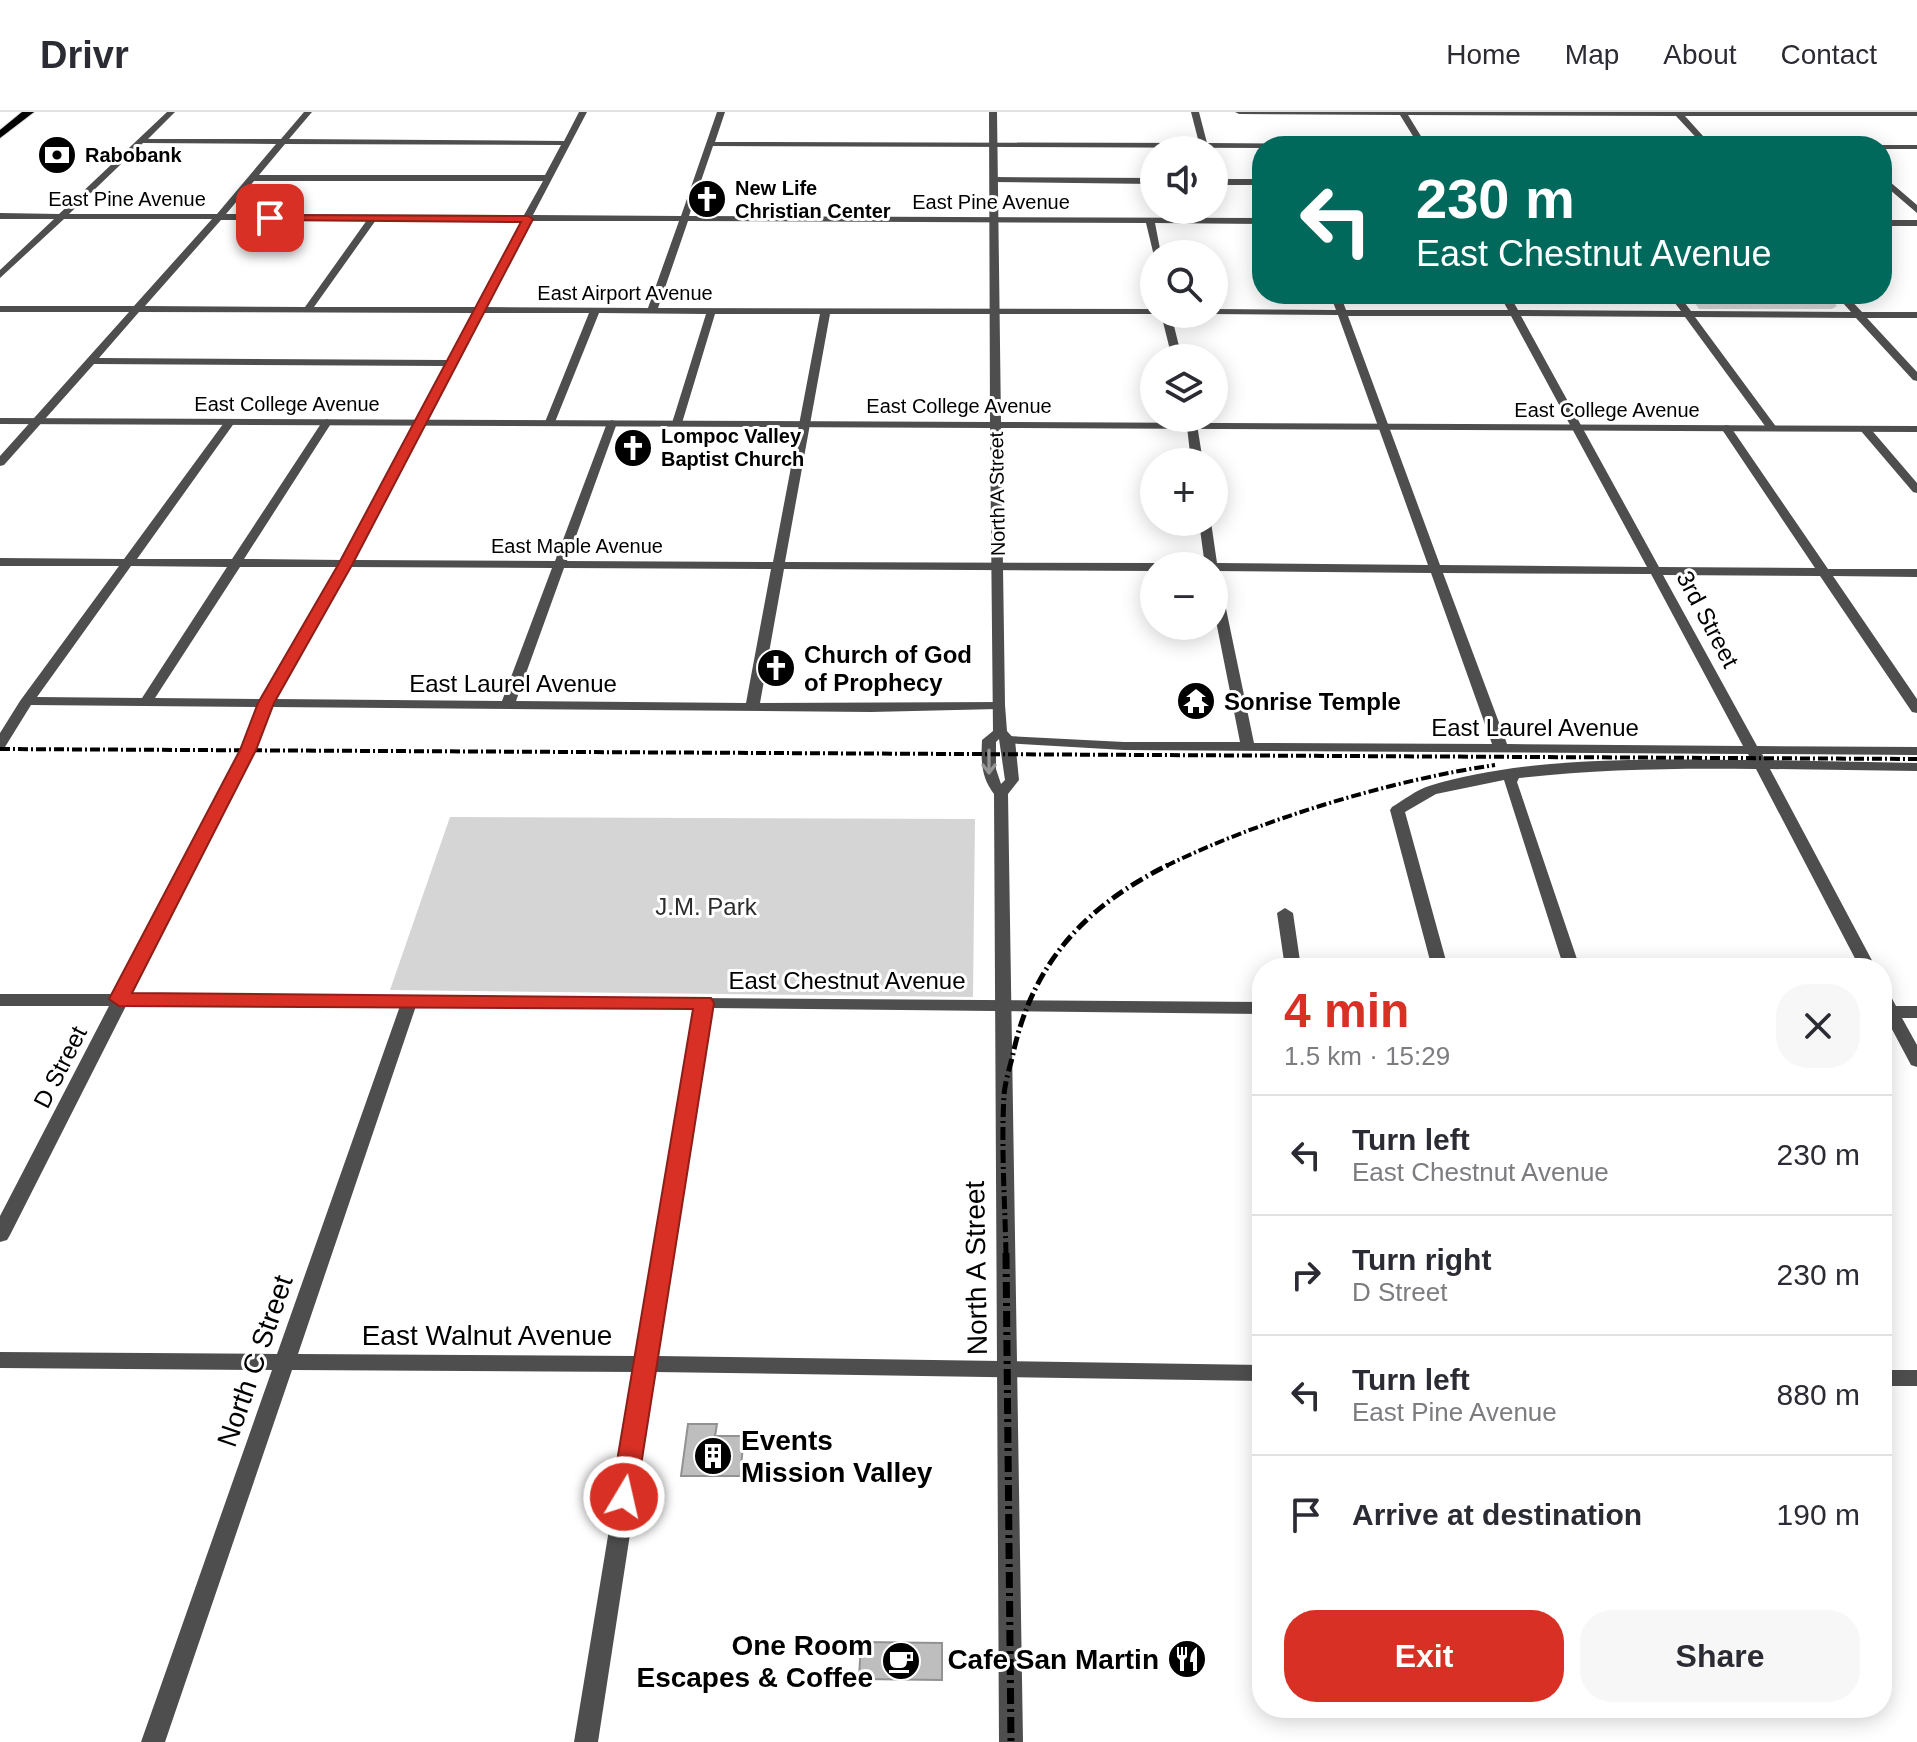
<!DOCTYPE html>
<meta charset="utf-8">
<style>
:root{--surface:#fff;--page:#f7f7f7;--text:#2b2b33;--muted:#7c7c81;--line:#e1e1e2;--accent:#d93025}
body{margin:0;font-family:Helvetica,sans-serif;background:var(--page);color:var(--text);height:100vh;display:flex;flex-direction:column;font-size:30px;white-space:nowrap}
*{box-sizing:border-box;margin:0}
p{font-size:26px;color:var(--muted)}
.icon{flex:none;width:44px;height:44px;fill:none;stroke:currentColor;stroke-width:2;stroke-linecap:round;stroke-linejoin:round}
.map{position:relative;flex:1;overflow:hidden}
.drawer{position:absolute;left:1252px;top:846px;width:640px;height:760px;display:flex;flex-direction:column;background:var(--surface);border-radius:32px;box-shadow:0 4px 20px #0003}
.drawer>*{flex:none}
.top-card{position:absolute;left:1252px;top:24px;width:640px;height:168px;border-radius:32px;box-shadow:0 4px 20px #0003;background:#00695c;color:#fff;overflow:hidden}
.tools{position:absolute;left:1140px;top:24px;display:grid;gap:16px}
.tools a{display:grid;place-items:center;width:88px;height:88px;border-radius:50%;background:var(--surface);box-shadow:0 4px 20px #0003;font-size:40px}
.pin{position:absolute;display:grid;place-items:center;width:68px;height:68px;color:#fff;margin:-34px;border-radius:16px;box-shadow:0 4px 12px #0006}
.me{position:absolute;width:88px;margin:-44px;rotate:9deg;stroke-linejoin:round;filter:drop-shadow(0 0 6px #0008)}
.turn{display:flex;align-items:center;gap:28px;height:168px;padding:0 32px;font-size:36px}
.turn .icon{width:104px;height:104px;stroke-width:2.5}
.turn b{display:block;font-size:56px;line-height:68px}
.round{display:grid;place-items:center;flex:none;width:84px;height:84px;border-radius:32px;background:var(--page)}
.summary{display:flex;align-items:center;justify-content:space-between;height:136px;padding:0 32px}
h1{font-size:48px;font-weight:700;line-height:60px;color:var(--accent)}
.primary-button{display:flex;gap:16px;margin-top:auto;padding:16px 32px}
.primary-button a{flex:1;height:92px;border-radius:32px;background:var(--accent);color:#fff;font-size:32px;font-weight:700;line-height:92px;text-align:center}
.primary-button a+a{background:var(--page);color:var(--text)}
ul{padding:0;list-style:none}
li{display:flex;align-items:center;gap:24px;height:120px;padding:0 32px;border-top:2px solid var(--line)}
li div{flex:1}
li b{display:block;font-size:30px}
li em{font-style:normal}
header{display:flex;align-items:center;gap:48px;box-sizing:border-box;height:112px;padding:0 40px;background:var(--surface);border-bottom:2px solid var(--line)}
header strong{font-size:38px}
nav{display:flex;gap:44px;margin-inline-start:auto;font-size:28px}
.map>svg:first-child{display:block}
</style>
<header>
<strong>Drivr</strong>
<nav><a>Home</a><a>Map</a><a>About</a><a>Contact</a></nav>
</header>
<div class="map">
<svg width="1917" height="1630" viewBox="0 0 1917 1630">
<rect width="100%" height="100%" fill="#fff"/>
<path fill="#d5d5d5" d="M1689 182H1827L1837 194 1832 197H1699Z
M450 705 975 707 973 885 390 878Z"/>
<path fill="#bebebe" stroke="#929292" stroke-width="2" d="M688 1312H717L715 1324H744L740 1364H681Z
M861 1530 942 1531V1568L859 1567Z"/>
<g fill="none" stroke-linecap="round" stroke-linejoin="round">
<defs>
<path id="trunk" d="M22 0H34L0 26V18Z"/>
</defs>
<use href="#trunk" stroke="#dbdbdb" stroke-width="2"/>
<path fill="#4e4e4e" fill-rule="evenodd" d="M167 0H175L148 27H281L304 0H312L289 27 564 29 579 0H587L533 103 681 104 717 0H725L715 30 1199 31 1191 0H1199L1207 31 1349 32 1353 34H1262V36L713 34 689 104 1262 106V112L1155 111 1161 142H1154V144L1146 111 688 109 658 196 1154 197V202H1157H830L785 450 1154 451 1159 454H1154V459L784 457 760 591 1003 590 1005 593 998 597 871 600 271 595 255 638 131 882 1262 890V902L712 896 658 1244 1262 1253V1269L655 1260 598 1630H574L635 1260 292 1258 165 1630H141L272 1258 0 1256V1240L277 1242 400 894H126L10 1123 7 1128 0 1130V1104L109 894H0V882H115L241 638 258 595 31 593 5 635 0 636V621L20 589 119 454H0V446L124 447 226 308 230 307 235 310 137 447H232L322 310 327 307 332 310 244 447 342 448 444 254 94 252 4 353 0 354V344L129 200H0V194H134L212 107H64L0 166V158L54 107H0V101L59 102ZM143 31 276 32 217 102H69ZM285 32 561 33 545 63H259ZM254 69H543L524 103 226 102ZM221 108H367L305 195 145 194ZM376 108 521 109 476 195H314ZM530 109H679L648 196 485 195ZM139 200 472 201 448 248 99 246ZM482 201H589L545 310 550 313 555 310 599 201 706 202 672 311 677 314 682 311 715 202H820L773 450 567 449 617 311 612 308 607 311 555 449 354 448ZM131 454 227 455 142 586 37 585ZM240 455H338L262 587 155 586ZM350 455 552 456 502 589 275 587ZM564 456 771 457 746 591 516 589ZM416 894 695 896 638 1244 298 1242Z
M1235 0H1917V4H1685L1712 34H1704L1676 4 1408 3 1427 34H1419L1400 3 1239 2Z
M1882 33H1917V37H1882V34H1879Z
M1882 63 1917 93V101L1882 71Z
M994 65 1154 66V72L991 70 990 68Z
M1214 67H1262V73H1214Z
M1882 108H1917V114H1882Z
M1330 182H1340L1346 198H1508L1499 182H1509L1518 198 1681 199 1668 182H1678L1691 199 1851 200 1835 182H1845L1862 200H1917V206H1867L1917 260V269L1913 268 1856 206 1695 205 1777 316 1772 319 1768 318 1685 205 1521 204 1659 455 1815 456 1721 316 1726 313 1730 314 1828 457H1917V465L1833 464 1917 587V601L1912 600 1820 464 1663 463 1757 634 1917 635V643L1762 642 1766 648 1917 651V659L1770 657 1876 856H1860L1756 657C1677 656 1598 657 1519 666L1517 670 1580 856H1564L1504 668 1436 682 1405 700 1448 856H1432L1390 698 1392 695C1404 688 1416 678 1429 674 1528 644 1647 647 1751 648L1748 642 1124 638 1003 631 1001 628 1008 624 1124 630H1240L1214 499V464L1220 468 1254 631 1492 632 1431 461 1214 459V454H1205L1199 410H1211L1217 451 1428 453 1338 203 1210 202H1214V197L1336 198ZM1348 204H1511L1647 455 1440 453ZM1443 461 1651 462 1743 634 1507 632Z
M1161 202H1171L1182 246H1172Z
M1186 306H1196L1203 350H1191Z
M1865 314 1869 315 1917 371V381L1913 380 1861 319 1860 317Z
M1285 796 1293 801 1301 856H1285L1277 801Z
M1882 878 1888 879 1896 894H1917V906H1902L1917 933V955L1911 953 1886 906 1882 905Z
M1882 1258H1917V1274H1882Z"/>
<path fill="#4e4e4e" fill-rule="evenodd" d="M989 0H997L1001 310 1917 314V320L1001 316 1005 593 1007 619 1015 628 1019 668 1008 682 1023 1630H999L994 682C981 665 981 649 982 628L993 619 990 316 0 312V306L990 310ZM999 627 1005 668 1001 672 996 657V630Z"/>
<use href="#trunk" fill="#000" fill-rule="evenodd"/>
<path stroke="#000" stroke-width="4" stroke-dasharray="10 3 2 3" stroke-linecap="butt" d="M0 637 1917 647
M1166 754C1259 708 1392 668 1495 653"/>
<path stroke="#000" stroke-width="5" stroke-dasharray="13 4 2 4" stroke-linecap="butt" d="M1006 1143C1005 1090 1001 1036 1004 983 1005 970 1010 955 1013 942 1033 849 1087 793 1170 752"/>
<path stroke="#000" stroke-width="7" stroke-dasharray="16 5 3 5" stroke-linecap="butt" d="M1006 1141 1011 1630"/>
</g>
<defs><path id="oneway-shaft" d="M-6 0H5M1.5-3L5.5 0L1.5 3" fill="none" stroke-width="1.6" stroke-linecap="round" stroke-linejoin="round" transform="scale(2)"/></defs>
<use stroke="#959595" href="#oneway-shaft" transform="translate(989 650) rotate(90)"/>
<path fill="#d93025" stroke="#8d1f18" stroke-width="2" d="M270 103 528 104 533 107 352 453 274 591 256 638 132 881 711 886 714 891 636 1385 633 1392 624 1395 615 1392 611 1385 693 897 119 894 109 887 240 638 258 591 338 453 521 110 267 108 265 106Z"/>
<defs>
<symbol id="bank-disc" viewBox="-11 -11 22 22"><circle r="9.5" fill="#000" stroke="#fff"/><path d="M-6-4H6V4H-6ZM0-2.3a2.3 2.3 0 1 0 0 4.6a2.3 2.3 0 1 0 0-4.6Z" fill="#fff"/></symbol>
<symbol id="church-disc" viewBox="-11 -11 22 22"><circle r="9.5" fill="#000" stroke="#fff"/><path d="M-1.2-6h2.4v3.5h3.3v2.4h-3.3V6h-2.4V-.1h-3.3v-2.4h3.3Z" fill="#fff"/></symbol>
<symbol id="temple-disc" viewBox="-11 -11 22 22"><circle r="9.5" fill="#000" stroke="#fff"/><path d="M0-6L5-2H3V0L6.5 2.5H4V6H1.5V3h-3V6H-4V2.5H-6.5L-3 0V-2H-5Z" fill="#fff"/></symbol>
<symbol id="building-disc" viewBox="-11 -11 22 22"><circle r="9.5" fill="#000" stroke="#fff"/><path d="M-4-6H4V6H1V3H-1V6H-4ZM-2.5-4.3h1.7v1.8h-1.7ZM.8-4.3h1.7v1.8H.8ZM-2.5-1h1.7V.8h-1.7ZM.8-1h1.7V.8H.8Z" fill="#fff"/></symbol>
<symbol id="restaurant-disc" viewBox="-11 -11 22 22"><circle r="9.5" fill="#000" stroke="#fff"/><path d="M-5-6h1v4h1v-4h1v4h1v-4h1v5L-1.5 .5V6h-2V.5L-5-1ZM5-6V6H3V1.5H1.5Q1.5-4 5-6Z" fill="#fff"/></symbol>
<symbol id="cafe-disc" viewBox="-11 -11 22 22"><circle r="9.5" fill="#000" stroke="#fff"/><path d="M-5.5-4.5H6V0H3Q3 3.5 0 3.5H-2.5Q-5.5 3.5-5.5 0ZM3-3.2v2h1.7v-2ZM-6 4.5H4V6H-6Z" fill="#fff"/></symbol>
</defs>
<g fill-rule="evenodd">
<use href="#bank-disc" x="35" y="21" width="44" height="44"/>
<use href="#church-disc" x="685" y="65" width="44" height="44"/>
<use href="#church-disc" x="611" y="314" width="44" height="44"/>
<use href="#church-disc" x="754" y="534" width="44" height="44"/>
<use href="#temple-disc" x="1174" y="567" width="44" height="44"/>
<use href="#building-disc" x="691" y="1322" width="44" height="44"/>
<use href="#restaurant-disc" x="1165" y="1525" width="44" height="44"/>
<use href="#cafe-disc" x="879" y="1527" width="44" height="44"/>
</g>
<g text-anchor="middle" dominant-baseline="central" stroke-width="6" stroke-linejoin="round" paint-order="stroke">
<g font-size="20" font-weight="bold" fill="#000" stroke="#fff" text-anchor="start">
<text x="85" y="43">Rabobank</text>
<text x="735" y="76">New Life<tspan x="735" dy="23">Christian Center</tspan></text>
<text x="661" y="324">Lompoc Valley<tspan x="661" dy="23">Baptist Church</tspan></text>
</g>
<g font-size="20" fill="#000" stroke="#fff">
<text x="127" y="87">East Pine Avenue</text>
<text x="991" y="90">East Pine Avenue</text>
<text x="625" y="181">East Airport Avenue</text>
<text x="287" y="292">East College Avenue</text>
<text x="959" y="294">East College Avenue</text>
<text x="1607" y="298">East College Avenue</text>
<text transform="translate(997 382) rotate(-91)">North A Street</text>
<text x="577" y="434">East Maple Avenue</text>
</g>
<g font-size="24" fill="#000" stroke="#fff">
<text transform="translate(1708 507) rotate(62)">3rd Street</text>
<text x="513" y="571">East Laurel Avenue</text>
<text x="1535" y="615">East Laurel Avenue</text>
<text x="847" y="868">East Chestnut Avenue</text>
<text transform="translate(60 955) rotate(-63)">D Street</text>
</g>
<g font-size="24" font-weight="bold" fill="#000" stroke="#fff" text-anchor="start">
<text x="804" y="542">Church of God<tspan x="804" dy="28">of Prophecy</tspan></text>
<text x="1224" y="589">Sonrise Temple</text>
</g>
<g font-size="24" fill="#2c2c2c" stroke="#fff">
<text x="706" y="794">J.M. Park</text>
</g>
<g font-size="28" fill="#000" stroke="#fff">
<text transform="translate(976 1156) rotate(-91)">North A Street</text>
<text x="487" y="1223">East Walnut Avenue</text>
<text transform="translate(255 1249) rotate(-71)">North C Street</text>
</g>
<g font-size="28" font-weight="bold" fill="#000" stroke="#fff" text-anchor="end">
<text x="741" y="1328" text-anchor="start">Events<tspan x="741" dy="32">Mission Valley</tspan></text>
<text x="873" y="1533">One Room<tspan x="873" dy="32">Escapes &amp; Coffee</tspan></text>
<text x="1159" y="1547">Cafe San Martin</text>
</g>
</g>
</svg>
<div class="tools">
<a><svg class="icon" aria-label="sound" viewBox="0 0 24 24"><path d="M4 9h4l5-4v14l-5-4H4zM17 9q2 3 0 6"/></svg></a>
<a><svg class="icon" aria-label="search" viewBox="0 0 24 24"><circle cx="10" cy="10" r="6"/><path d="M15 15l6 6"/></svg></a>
<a><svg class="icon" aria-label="layers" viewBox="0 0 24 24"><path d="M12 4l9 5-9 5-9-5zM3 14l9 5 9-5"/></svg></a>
<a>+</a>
<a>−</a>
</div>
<div class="pin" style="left:270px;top:106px;background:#d93025"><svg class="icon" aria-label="arrive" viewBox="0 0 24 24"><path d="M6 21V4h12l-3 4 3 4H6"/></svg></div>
<svg class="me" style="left:624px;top:1385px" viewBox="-20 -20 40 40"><circle r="17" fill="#d93025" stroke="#fff" stroke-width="3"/><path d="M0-11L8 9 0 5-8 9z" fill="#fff"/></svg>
<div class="top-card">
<div class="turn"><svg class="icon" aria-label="left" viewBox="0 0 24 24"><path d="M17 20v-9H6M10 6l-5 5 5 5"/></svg><div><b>230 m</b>East Chestnut Avenue</div></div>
</div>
<section class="drawer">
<div class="summary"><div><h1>4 min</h1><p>1.5 km · 15:29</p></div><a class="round"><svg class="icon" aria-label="close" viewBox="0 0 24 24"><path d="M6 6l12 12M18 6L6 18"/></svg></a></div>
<ul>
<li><svg class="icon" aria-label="left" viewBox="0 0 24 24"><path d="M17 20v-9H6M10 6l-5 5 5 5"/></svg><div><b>Turn left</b><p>East Chestnut Avenue</p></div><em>230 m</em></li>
<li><svg class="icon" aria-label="right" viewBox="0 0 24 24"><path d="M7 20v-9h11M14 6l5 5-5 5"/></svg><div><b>Turn right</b><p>D Street</p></div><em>230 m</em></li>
<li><svg class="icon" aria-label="left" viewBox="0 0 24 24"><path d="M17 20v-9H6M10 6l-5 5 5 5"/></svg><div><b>Turn left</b><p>East Pine Avenue</p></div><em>880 m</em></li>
<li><svg class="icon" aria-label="arrive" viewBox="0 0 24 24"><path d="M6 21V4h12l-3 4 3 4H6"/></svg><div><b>Arrive at destination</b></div><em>190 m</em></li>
</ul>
<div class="primary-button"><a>Exit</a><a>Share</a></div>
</section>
</div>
